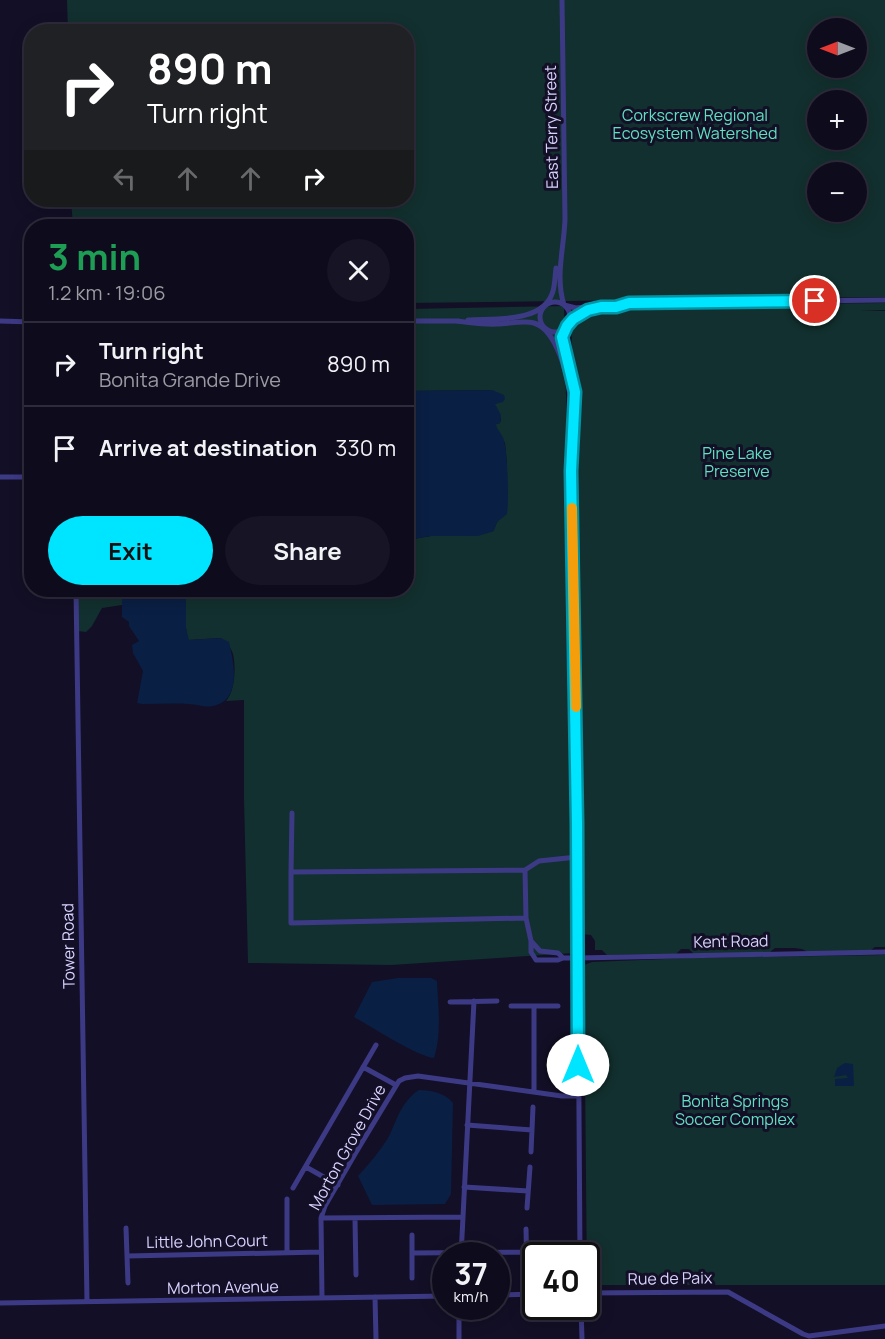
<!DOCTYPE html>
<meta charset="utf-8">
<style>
:root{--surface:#0e0b1c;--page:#171425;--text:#f1f3f6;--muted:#9b9ba3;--line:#2e2b3b;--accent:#00e5ff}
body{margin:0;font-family:Manrope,sans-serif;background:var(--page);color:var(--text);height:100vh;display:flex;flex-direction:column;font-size:22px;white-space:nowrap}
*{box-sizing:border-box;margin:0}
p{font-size:20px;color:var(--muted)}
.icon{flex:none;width:33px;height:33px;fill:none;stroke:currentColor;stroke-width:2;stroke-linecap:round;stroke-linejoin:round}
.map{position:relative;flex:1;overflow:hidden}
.details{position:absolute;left:24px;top:219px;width:390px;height:378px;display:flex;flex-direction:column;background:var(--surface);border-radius:24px;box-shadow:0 3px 15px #0003,0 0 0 2px var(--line)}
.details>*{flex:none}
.banner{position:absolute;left:24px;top:24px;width:390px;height:183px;border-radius:24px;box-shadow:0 3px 15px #0003,0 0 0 2px var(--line);background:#202124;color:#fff;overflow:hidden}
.needle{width:39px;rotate:270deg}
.fabs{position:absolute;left:807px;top:18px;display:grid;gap:12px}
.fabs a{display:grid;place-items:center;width:60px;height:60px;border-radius:50%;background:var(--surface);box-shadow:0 3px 15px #0003,0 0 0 2px var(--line);font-size:30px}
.speed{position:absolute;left:432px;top:1242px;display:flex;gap:12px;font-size:30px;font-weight:700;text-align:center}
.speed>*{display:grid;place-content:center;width:78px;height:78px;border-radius:50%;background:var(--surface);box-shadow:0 3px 15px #0003,0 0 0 2px var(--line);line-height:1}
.speed small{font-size:15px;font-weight:400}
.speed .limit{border:3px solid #111;border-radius:9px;background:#fff;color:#111}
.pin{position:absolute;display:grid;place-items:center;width:51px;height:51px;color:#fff;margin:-26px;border:3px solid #fff;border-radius:50%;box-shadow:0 2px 6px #0007}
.me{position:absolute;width:66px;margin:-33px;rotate:0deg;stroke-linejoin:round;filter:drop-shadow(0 0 4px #0008)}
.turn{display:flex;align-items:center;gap:21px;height:126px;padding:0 24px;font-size:27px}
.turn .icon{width:78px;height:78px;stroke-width:2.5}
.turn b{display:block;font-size:42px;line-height:51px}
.lanes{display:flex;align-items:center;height:57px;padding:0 24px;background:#0003;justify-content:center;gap:30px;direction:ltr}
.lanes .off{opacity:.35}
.round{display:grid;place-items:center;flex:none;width:63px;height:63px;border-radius:32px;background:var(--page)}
.summary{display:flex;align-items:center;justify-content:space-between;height:102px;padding:0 24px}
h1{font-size:36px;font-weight:700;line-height:45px;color:#1e9e55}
.action{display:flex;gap:12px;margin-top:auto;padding:12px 24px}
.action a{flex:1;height:69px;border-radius:36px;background:var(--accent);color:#111;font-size:24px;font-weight:700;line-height:69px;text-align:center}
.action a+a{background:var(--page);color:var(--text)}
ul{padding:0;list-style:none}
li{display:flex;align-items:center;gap:18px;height:84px;padding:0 24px;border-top:2px solid var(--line)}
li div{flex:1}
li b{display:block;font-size:22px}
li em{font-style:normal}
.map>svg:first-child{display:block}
</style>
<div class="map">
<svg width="885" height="1339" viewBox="0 0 885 1339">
<rect width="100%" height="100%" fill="#130f26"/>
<path fill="#12302f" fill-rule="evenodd" d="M67 0H885V297L407 303 406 226H73L71 200H406V32L68 31ZM818 28H856V68H818ZM818 100H856V140H818ZM818 172H856V212H818Z
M885 303V310L860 311H885V947H875L867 953 812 954 802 949 793 948H775L769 953 696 956 689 949H681L676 954 607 955 602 950H595V941L591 935 581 934 576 556 571 306Z
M564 306 570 571 574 953 391 965 248 963 244 799V700L226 701C235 691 236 667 233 654 231 647 226 643 221 638L188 640 186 628V599C198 591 214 596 226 590H406L407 540 431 536H474L493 531 507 501V464L505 443 496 428V424L500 423 501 419 494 404 498 403 492 390 407 391V309Z
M77 590H122V605L102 608 92 626 86 632 78 631Z
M885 955V1285H587L584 965 592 962 689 958Z"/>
<path fill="#0a1f44" d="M492 390 504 395 505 399 503 402 495 404 501 415 500 423 496 424C497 431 503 434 504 441 508 455 509 500 507 514L497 522 494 531 478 536H431L407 540V391Z
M122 590H226C214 596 198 591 186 599V628L189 640 221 638 229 642C234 663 242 700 213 706 205 708 197 704 189 704 174 703 158 704 142 704L137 703 143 671 133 653 132 645 139 641 129 626V622L122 617Z
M398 978H431L437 981C438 1005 442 1034 434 1058 418 1057 370 1026 354 1017L372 982Z
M845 1063 853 1064 854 1086H835V1079L848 1078 846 1075 834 1077 837 1068Z
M419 1090C431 1090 445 1093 453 1103L451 1194 445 1204 372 1205 358 1176C366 1168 385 1145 390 1134 398 1117 402 1101 419 1090Z"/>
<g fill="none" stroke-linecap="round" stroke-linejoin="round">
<path stroke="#3d3a85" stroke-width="5" d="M562 0 565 219C564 249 555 276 564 305L576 308 622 303 885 300
M540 317a15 15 0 1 1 30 0a15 15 0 1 1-30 0Z
M468 320C493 318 544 324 553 291 555 284 555 275 556 268
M0 321 32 322
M406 321H459
M455 321C469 322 483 325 497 324 508 324 523 320 534 323 557 330 567 375 570 395L577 823 580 1256
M574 430C575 417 576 402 574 388 572 375 561 350 563 338 564 319 587 309 604 307
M0 477H32
M76 590 87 1302
M577 857 539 861 525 870 526 918 531 941 540 951 558 953 563 958H578L885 952
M525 870 291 872V923L526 918
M291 872 292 813
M531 941V952L536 960H558L563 958
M450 1002 497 1001
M511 1006H558
M534 1006V1092
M363 1067 396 1085
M467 1125 532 1130
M531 1152 533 1107
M306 1167 338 1185
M464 1187 528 1191
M293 1188 376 1045
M287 1199V1252
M527 1208 530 1167
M321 1218 462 1217
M355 1219 356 1275
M126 1228 127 1256 321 1252
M526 1229 527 1274
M412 1235V1278
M412 1253 526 1252
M127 1256 128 1283
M461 1256 474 1001
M586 1293 728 1292 803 1334 809 1336 885 1326
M496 1295 536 1294
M375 1297 376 1339
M322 1298 321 1218 325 1206 355 1154 399 1081 405 1078 418 1076 562 1096H578
M0 1303 446 1296
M459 1306V1339
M581 1306 582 1339"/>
</g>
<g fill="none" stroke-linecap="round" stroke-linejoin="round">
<defs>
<path id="route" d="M578 1065 577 823 571 471 575 392 562 337 567 326 573 319 588 310 601 307H616L629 303 815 301"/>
</defs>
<use href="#route" stroke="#0095a6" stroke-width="15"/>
<use href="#route" stroke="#00e5ff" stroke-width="10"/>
<path stroke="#f59e0b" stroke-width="10" d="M572 508 576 707"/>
</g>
<g text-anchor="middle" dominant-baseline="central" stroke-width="6" stroke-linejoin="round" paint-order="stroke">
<g font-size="16" fill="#5fe0c0" stroke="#130f26">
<text x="695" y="115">Corkscrew Regional<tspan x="695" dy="18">Ecosystem Watershed</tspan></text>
<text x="737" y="453">Pine Lake<tspan x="737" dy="18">Preserve</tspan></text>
<text x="735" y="1101">Bonita Springs<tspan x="735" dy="18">Soccer Complex</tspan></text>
</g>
<g font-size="16" fill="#d9d4ff" stroke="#130f26">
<text transform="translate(551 127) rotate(-91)">East Terry Street</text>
<text transform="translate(731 941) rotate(-1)">Kent Road</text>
<text transform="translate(68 946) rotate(-91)">Tower Road</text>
<text transform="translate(347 1147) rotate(-61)">Morton Grove Drive</text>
<text transform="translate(207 1241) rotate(-1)">Little John Court</text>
<text transform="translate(670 1278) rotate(-1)">Rue de Paix</text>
<text transform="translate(223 1287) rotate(-1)">Morton Avenue</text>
</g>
</g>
</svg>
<div class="fabs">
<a><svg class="needle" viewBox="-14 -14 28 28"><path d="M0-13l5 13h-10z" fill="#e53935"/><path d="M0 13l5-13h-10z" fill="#9b9ba3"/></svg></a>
<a>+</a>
<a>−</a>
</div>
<div class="speed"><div>37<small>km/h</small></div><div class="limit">40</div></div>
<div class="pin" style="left:815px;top:301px;background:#d93025"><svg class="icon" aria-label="arrive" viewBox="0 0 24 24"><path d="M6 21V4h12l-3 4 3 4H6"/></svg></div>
<svg class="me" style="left:578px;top:1065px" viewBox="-20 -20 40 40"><circle r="19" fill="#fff"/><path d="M0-13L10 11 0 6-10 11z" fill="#00e5ff"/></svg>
<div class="banner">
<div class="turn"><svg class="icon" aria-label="right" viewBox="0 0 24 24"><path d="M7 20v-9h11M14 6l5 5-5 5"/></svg><div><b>890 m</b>Turn right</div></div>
<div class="lanes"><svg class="icon off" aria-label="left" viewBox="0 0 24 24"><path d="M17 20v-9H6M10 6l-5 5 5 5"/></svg><svg class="icon off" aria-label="ahead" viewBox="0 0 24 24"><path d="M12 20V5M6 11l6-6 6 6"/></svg><svg class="icon off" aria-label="ahead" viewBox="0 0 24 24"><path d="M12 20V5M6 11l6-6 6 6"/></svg><svg class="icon" aria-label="right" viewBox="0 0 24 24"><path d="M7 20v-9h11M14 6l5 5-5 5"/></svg></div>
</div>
<section class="details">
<div class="summary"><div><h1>3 min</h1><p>1.2 km · 19:06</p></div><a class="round"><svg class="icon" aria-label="close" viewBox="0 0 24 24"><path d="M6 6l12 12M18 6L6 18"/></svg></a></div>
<ul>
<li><svg class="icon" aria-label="right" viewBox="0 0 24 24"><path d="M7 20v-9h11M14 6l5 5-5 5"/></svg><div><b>Turn right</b><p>Bonita Grande Drive</p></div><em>890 m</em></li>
<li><svg class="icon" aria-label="arrive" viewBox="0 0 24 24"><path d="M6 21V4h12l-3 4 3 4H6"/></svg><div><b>Arrive at destination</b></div><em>330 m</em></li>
</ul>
<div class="action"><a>Exit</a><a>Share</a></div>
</section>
</div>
